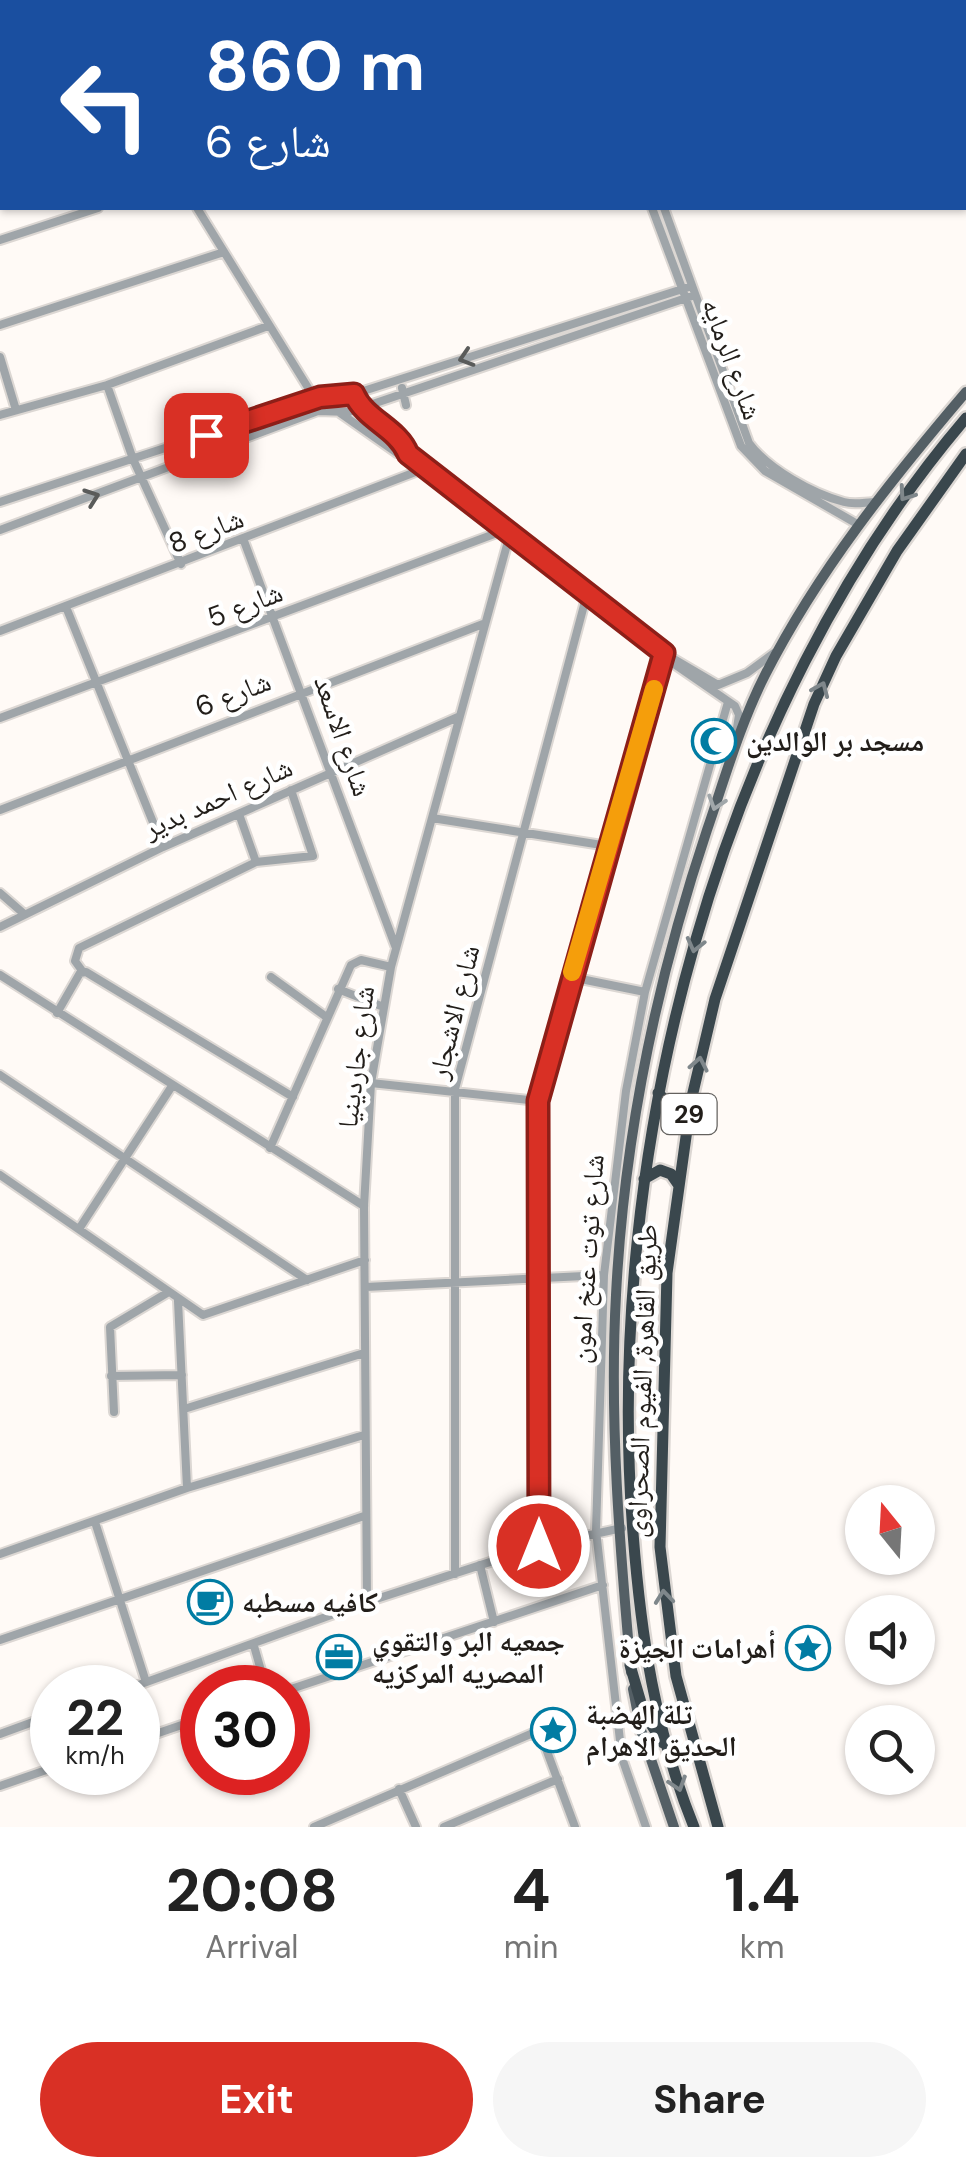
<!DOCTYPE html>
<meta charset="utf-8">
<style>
:root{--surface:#fff;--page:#f6f6f6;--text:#222;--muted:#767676;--accent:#d93025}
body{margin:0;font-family:"DM Sans","Noto Naskh Arabic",sans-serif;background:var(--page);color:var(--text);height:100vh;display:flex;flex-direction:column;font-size:38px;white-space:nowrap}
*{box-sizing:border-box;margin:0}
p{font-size:32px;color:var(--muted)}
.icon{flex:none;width:55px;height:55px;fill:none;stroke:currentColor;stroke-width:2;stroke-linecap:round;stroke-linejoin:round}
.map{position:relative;height:1827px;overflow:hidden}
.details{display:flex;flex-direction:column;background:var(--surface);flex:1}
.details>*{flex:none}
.hud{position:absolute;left:0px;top:0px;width:968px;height:210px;box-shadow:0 2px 8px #0004;background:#1a4fa0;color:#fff;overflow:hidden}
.needle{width:65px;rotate:342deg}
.fabs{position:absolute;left:845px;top:1485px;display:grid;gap:20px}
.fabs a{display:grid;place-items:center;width:90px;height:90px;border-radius:50%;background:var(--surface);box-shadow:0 2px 8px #0004;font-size:50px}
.speed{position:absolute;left:30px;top:1665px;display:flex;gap:20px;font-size:50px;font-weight:700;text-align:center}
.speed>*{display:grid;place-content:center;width:130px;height:130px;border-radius:50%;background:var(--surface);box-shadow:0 2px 8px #0004;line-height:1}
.speed small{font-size:25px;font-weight:400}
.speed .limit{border:15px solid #d22;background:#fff;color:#111}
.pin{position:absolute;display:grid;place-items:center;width:85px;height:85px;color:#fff;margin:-42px;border-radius:20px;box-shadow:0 5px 15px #0006}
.me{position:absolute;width:110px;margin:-55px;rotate:0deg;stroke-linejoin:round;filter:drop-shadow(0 0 8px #0008)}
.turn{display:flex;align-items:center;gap:35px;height:210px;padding:0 40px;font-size:45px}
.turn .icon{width:130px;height:130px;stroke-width:2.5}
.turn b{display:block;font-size:70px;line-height:85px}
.eta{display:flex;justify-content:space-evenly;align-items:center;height:170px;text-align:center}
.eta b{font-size:60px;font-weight:700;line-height:70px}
.button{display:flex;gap:20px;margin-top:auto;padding:20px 40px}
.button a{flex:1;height:115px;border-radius:60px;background:var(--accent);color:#fff;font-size:40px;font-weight:700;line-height:115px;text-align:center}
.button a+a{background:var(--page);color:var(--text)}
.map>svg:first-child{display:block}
</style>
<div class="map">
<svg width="966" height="1827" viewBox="0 0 966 1827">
<rect width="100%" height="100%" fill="#fffaf6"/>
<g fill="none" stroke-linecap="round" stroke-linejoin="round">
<defs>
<path id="minor" d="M139 0 141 2
M234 0 236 2
M424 0 429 2
M457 0 463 2
M683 0 684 2
M965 0 966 1
M370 2 378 0
M0 13 2 22
M0 61 2 60
M0 152 2 151
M197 208 315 399
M652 208 741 446 765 471 859 525
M664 208 749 443C768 469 813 494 844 502 855 505 865 502 876 502
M0 240 98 208
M0 325 224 252
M0 357 16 410
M107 385 133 459 181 564
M402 388 406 405
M361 407 404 444 408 454 674 664 735 706 739 715 736 734
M340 413 397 453 408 454
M0 415 107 385 268 326
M0 502 315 399 354 394 692 286
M0 530 318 411 349 412 695 295
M244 541 396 948
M66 607 163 847
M0 631 426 468
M667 655 718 685 747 673 774 653
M0 718 505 530
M0 810 483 624
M239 814 256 862
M432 818 608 846
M0 893 23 913
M0 927 163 847 458 717
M83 972 75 961 79 948 256 862 313 856 291 790
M0 975 364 1206
M271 977 325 1016
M571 977 645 992
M338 989 381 1006
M57 1013 80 973 86 972 293 1097
M0 1075 307 1280
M371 1083 538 1101
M270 1148 351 965 361 960 391 967
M0 1175 203 1315 365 1260
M79 1229 172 1086
M366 1287 604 1275
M178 1301 187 1488
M111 1376 182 1375
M184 1409 364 1353
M114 1412 110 1327 167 1293
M95 1522 146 1682
M539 1546 540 1084 664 653
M0 1554 187 1488 364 1435
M480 1565 494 1622
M455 1574V1089L587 594
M367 1602 364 1206 371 1083 391 967 510 534
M0 1640 364 1516
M254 1646 266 1688
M130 1688 367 1602 539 1546 622 1528
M288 1690 603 1585
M0 1734 52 1715
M138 1740 202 1718
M0 1786 52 1768
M399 1789 416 1827
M314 1827 533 1733 545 1746 575 1827
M444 1827 558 1779
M646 1827 622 1758 596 1531 604 1275 626 1091 645 992 728 702"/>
<path id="major" d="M631 1672C620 1549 609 1420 616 1295 624 1138 657 979 707 830 725 778 740 724 765 675 818 571 891 480 966 392
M633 1689 641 1730 674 1827"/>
<path id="highway" d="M658 1093 672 1107 691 1101
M644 1179 660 1170 671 1174 678 1184
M630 1665 644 1713 663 1743
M694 1827C655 1731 641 1636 633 1533 603 1154 717 710 966 418
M718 1827 676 1676 660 1547 667 1273 691 1101 715 999 814 704 836 656 897 551 966 454"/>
</defs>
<use href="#minor" stroke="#dcd7d3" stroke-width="12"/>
<use href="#major" stroke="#dcd7d3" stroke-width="15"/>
<use href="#highway" stroke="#dcd7d3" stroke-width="16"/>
<use href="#minor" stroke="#9fa5a9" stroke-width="8"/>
<use href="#major" stroke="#545f65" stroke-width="10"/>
<use href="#highway" stroke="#3a474d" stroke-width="11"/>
</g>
<defs><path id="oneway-chevron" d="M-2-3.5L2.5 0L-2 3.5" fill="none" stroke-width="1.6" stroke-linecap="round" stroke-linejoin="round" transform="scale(2.5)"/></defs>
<g stroke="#5a5b5a">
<use href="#oneway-chevron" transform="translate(466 358) rotate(162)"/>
<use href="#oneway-chevron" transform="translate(92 497) rotate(-20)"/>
</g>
<g stroke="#7f878b">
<use href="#oneway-chevron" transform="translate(906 494) rotate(125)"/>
<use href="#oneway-chevron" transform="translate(821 689) rotate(-67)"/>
<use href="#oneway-chevron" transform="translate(695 945) rotate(104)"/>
<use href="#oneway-chevron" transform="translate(699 1064) rotate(-79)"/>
<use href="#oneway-chevron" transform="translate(664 1597) rotate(-96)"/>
<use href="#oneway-chevron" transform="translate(678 1784) rotate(72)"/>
</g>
<use stroke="#a1a7aa" href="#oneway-chevron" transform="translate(716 803) rotate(108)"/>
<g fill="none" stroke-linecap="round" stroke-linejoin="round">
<defs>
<path id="route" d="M206 435 320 397 354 394C365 420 398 428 408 454L664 653 538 1101 539 1546"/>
</defs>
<use href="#route" stroke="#8d1f18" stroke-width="25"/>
<use href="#route" stroke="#d93025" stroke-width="18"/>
<path stroke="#f59e0b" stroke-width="18" d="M572 972 654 689"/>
</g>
<defs>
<symbol id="mosque-ring" viewBox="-11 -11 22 22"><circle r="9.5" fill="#fff" stroke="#017ca3" stroke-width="1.5"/><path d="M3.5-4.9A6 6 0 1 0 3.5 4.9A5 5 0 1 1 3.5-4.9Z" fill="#017ca3"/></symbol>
<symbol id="cafe-ring" viewBox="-11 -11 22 22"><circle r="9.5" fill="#fff" stroke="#017ca3" stroke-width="1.5"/><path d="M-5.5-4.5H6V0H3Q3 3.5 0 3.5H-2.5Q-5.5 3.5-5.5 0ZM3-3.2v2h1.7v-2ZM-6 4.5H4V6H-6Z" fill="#017ca3"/></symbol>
<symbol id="sight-ring" viewBox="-11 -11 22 22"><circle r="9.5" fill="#fff" stroke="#017ca3" stroke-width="1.5"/><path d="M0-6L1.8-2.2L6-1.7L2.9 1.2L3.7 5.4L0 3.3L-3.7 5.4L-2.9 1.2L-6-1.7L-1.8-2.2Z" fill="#017ca3"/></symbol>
<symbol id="office-ring" viewBox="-11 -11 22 22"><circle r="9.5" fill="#fff" stroke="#017ca3" stroke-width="1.5"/><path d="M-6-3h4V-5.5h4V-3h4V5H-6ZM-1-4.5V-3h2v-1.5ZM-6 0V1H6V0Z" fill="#017ca3"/></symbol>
</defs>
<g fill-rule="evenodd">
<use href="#mosque-ring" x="689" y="716" width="50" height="50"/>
<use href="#cafe-ring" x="185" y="1577" width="50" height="50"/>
<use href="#sight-ring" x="783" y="1623" width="50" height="50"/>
<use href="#office-ring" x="314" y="1632" width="50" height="50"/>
<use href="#sight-ring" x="528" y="1705" width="50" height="50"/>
</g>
<g text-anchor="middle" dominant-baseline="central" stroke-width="9" stroke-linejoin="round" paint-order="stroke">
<rect fill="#fff" stroke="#64625f" stroke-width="2.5" x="661.5" y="1094" width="55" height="40" rx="8"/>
<g font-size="25" font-weight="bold" fill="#221e1a">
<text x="689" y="1114">29</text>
</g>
<g font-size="28" fill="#221e1a" stroke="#fff">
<text transform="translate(732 359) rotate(70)">شارع الرمايه</text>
<text transform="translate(206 531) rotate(-21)">شارع 8</text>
<text transform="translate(245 605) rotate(-21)">شارع 5</text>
<text transform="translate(233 694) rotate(-21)">شارع 6</text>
<text transform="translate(343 736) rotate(71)">شارع الاسعد</text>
<text transform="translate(218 798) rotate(-24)">شارع احمد بدير</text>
<text transform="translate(454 1012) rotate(-76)">شارع الاشجار</text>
<text transform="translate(356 1057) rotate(-83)">شارع جاردينيا</text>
<text transform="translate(587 1259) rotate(-86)">شارع توت عنخ امون</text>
<text transform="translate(642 1381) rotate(-88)">طريق القاهرة, الفيوم الصحراوى</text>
</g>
<g font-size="28" font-weight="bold" fill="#221e1a" stroke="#fff" text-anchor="start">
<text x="746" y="741">مسجد بر الوالدين</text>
<text x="242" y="1602">كافيه مسطبه</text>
<text x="372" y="1641">جمعيه البر والتقوي<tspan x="372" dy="32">المصريه المركزيه</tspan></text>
<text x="776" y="1648" text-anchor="end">أهرامات الجيزة</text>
<text x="586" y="1714">تلة الهضبة<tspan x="586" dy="32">الحديق الاهرام</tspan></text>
</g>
</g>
</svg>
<div class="fabs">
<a><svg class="needle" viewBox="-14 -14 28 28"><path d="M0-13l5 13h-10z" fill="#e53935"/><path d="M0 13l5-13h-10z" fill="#767676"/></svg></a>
<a><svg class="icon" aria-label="sound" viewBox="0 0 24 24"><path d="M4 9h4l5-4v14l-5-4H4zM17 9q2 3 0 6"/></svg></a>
<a><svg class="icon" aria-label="search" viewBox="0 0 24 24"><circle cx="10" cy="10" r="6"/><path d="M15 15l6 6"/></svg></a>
</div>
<div class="speed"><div>22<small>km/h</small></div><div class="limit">30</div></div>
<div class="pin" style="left:206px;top:435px;background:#d93025"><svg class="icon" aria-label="arrive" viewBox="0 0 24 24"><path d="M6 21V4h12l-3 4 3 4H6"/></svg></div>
<svg class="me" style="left:539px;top:1546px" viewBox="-20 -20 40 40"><circle r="17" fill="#d93025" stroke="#fff" stroke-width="3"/><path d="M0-11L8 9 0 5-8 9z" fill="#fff"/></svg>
<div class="hud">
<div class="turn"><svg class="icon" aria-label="left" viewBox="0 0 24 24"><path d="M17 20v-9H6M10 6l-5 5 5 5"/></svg><div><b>860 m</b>شارع 6</div></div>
</div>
</div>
<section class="details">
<div class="eta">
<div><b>20:08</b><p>Arrival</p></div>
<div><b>4</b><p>min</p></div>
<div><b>1.4</b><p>km</p></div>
</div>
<div class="button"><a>Exit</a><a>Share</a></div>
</section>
